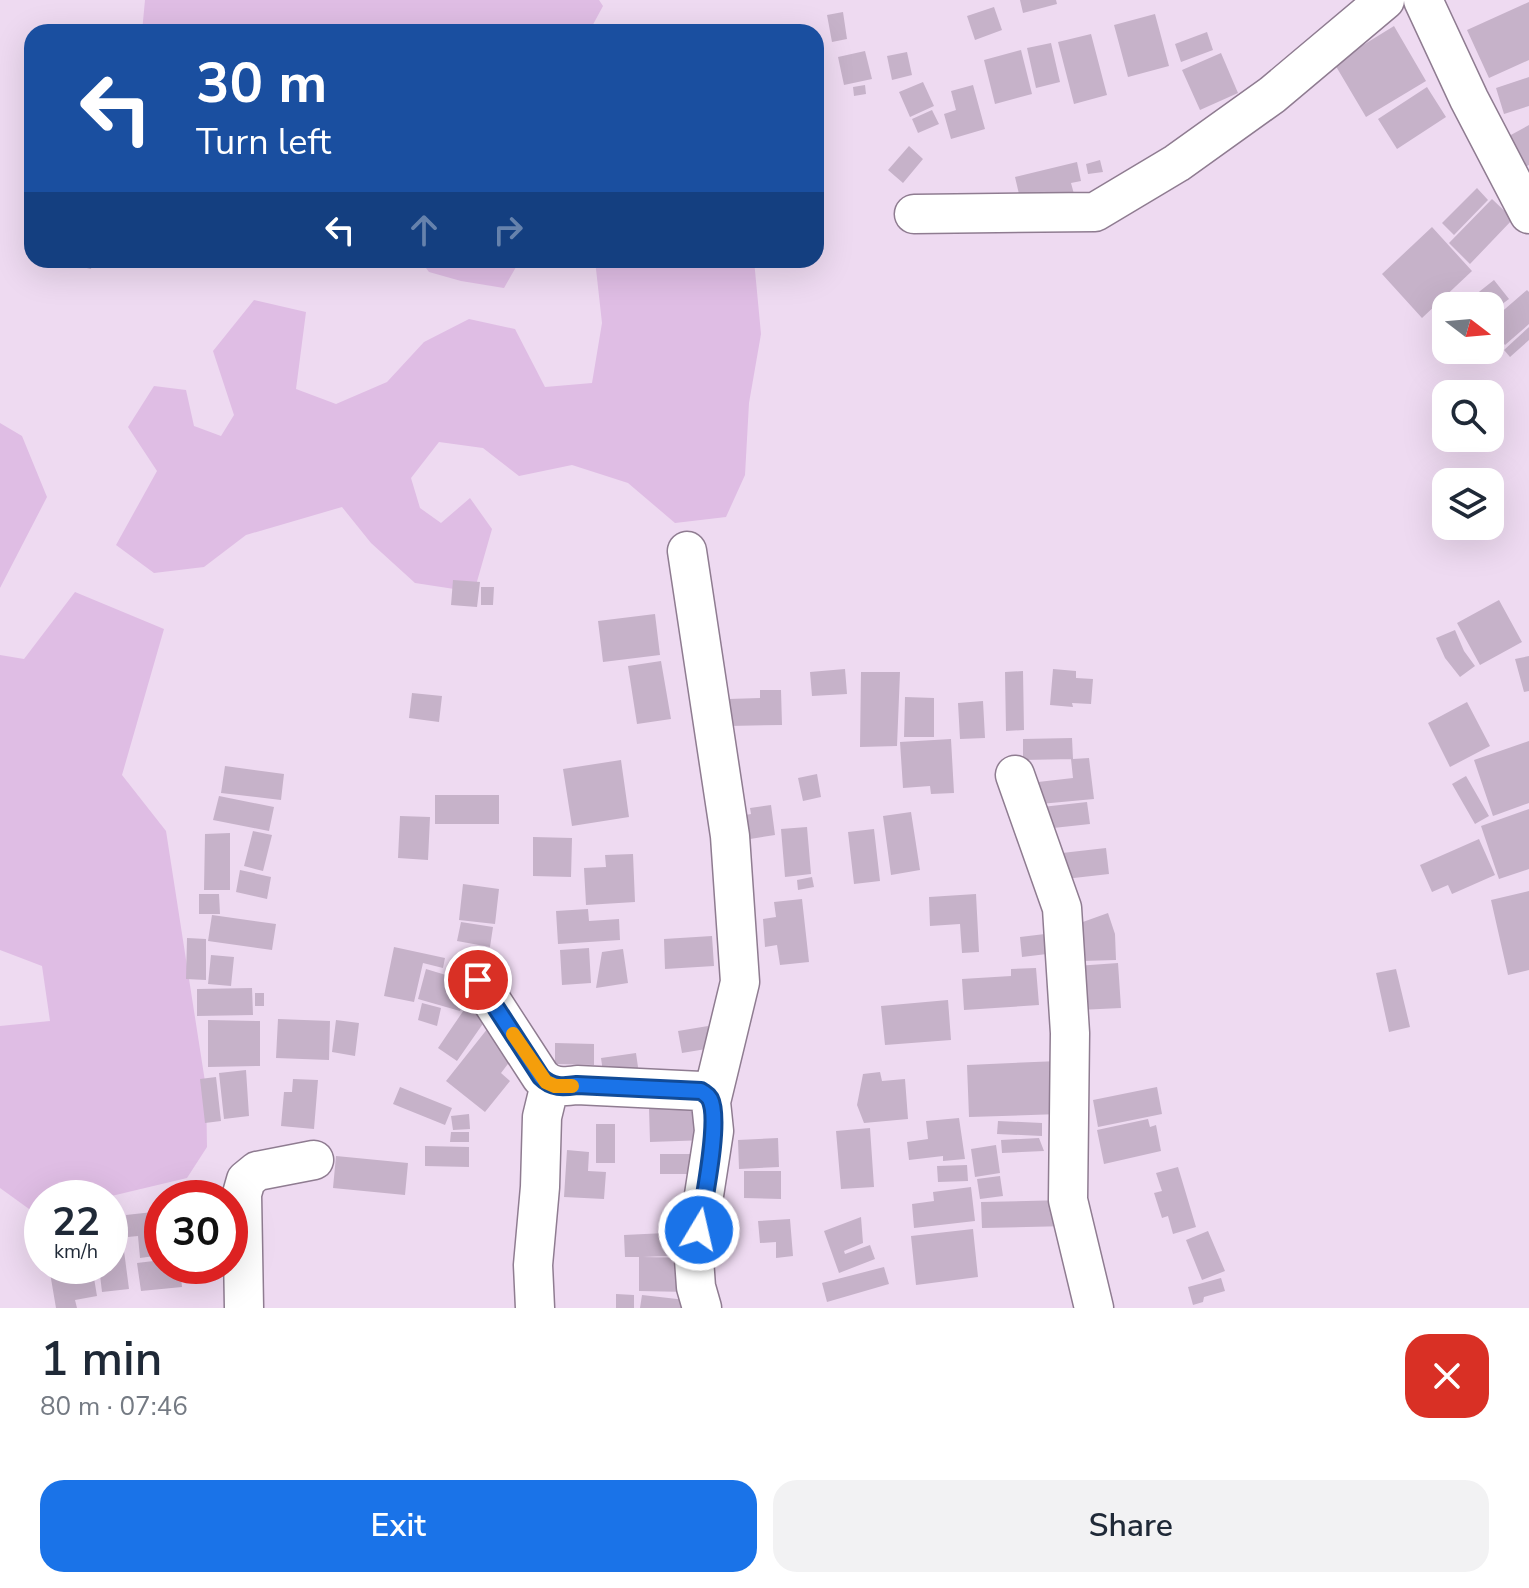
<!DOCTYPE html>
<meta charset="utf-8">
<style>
:root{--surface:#fff;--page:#f2f2f3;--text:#1f2937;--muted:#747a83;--accent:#1a73e8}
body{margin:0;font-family:"Nunito Sans",sans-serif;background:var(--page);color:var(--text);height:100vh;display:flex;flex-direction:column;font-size:30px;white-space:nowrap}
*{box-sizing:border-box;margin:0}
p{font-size:26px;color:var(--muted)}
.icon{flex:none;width:44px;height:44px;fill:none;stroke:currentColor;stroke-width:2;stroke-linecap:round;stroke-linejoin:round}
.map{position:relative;height:1308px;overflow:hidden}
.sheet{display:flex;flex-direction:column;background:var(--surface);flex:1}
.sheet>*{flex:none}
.hud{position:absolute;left:24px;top:24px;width:800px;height:244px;border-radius:24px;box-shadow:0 8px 32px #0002;background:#1a4fa0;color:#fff;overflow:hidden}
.needle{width:52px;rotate:106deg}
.fabs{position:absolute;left:1432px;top:292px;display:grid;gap:16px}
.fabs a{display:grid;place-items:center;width:72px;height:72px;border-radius:16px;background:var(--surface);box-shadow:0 8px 32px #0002;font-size:40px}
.speed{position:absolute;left:24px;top:1180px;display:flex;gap:16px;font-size:40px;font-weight:700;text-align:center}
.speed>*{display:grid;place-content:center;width:104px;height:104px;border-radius:50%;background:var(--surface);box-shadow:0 8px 32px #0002;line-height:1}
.speed small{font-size:20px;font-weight:400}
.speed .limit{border:12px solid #d22;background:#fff;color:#111}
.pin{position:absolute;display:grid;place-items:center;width:68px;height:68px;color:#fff;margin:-34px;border:4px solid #fff;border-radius:50%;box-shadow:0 2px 8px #0007}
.me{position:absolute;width:88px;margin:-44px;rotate:9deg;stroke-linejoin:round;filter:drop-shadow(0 0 6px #0008)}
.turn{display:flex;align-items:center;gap:28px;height:168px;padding:0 40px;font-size:36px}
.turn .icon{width:104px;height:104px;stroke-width:2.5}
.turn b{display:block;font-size:56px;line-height:68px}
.lanes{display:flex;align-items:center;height:76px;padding:0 40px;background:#0003;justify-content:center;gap:40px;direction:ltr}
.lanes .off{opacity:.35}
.round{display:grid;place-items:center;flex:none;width:84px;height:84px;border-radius:24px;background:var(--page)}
.headline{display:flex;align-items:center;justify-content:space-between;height:136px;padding:0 40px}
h1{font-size:48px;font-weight:600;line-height:60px}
.cta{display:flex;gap:16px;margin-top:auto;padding:16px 40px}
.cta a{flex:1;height:92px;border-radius:24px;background:var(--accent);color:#fff;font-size:32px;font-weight:600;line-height:92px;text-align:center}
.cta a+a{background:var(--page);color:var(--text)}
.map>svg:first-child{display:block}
</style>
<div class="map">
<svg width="1529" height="1308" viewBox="0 0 1529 1308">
<rect width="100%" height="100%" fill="#eedaf1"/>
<path fill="#dfbde4" d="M145 0H599L603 6 589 32H142Z
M420 260H520L504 288 461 281 429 272Z
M595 260H754L761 334 749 403 745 475 726 517 675 523 628 483 572 465 519 476 483 448 439 442 411 478 420 508 441 523 470 498 492 529 474 592 415 583 371 543 342 507 246 535 204 567 154 573 116 545 157 471 128 427 154 386 186 390 194 426 221 436 234 415 213 351 254 300 306 312 296 389 336 404 387 382 424 342 469 319 515 329 545 387 592 383 602 323Z
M0 423 22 436 47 497 0 588Z
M75 592 164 629 122 775 166 831 206 1088 207 1147 187 1178 103 1198H42V1213L36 1214 0 1188V1026L50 1021 42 966 0 950V655L24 659Z"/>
<path fill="#c6b2c9" d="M1020 0H1056L1057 4 1023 13Z
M1529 2V60L1489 78 1467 30Z
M994 7 1002 30 975 40 967 16Z
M843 12 847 39 832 42 827 15Z
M1155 14 1169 66 1128 77 1114 25Z
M1394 26 1426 81 1366 117 1334 63Z
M1207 32 1213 50 1181 62 1175 44Z
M1091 34 1107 95 1074 104 1058 42Z
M1051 43 1060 82 1036 88 1027 48Z
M1021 50 1032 94 995 104 984 60Z
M865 51 872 79 844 85 838 57Z
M907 52 912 75 892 80 887 56Z
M1221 53 1238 93 1200 110 1182 70Z
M1529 77V106L1504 114 1496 88Z
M923 82 934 106 910 117 899 92Z
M865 85 866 94 854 96 853 87Z
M973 85 985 129 951 139 944 114 956 110 951 91Z
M1427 87 1446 117 1397 149 1378 119Z
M932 110 939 124 918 133 912 119Z
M1529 125V165L1525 167 1509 136Z
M909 146 923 159 903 183 888 170Z
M1100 160 1103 172 1088 174 1086 164Z
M1077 162 1081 181 1071 183 1074 194 1022 207 1015 177Z
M1477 188 1488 200 1454 235 1442 223Z
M1492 199 1513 219 1470 264 1449 243Z
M1432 227 1472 271 1422 318 1382 274Z
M66 260H93L91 269 65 263Z
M1494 280 1509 299 1490 313V306H1476L1470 299Z
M1527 290 1529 292V324L1505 345 1490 328V322Z
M1529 327V340L1510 357 1504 350Z
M1490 341 1497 352 1479 364 1470 350H1490Z
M453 580 480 582 477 607 451 605Z
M481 587H494L493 605H481Z
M1499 600 1522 642 1480 665 1457 623Z
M655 614 660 655 603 662 598 621Z
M1455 630 1464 651 1475 666 1460 677 1445 658 1436 638Z
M1529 656V691L1524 692 1515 659Z
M661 661 671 719 637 724 628 666Z
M845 669 847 694 812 696 810 672Z
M1053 669 1076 671V678L1093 679 1091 704 1072 703 1073 707 1050 705Z
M1023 671 1024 730 1006 731 1005 672Z
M861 672H900L897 746 860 747Z
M760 690H781L782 725 728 726V699L760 698Z
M412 693 442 696 439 722 409 718Z
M905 697 934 698V737H904Z
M983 701 985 738 960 739 958 703Z
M1467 702 1490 746 1450 767 1428 723Z
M1072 738 1073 759 1089 758 1094 799 1040 804 1038 782 1073 778 1071 759H1073L1023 760V739Z
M951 739 954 793 931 794 930 786 903 788 900 742Z
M1529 741V803L1493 816 1474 760Z
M621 760 629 817 572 826 563 769Z
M225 766 284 774 281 800 221 793Z
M817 774 821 797 803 801 798 778Z
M1466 776 1489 816 1475 824 1452 784Z
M435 795H499V824H435Z
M219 796 274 807 269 831 213 820Z
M1087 802 1090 824 1044 829 1042 807Z
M771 805 775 835 744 840 740 816 751 814 750 808Z
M1529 809V869L1499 879 1481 826Z
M911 812 920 870 891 875 883 816Z
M400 816 430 817 428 860 398 858Z
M807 827 811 874 785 877 781 829Z
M874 829 880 881 854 884 848 832Z
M253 831 272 835 263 871 244 866Z
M230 833V890H204L205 834Z
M533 837 572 838 571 877 533 876Z
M1479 839 1495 875 1452 894 1448 885 1432 892 1420 865Z
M1106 848 1109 874 1065 879 1062 853Z
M633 854 635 902 586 905 584 868 606 867 605 855Z
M240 870 271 877 267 899 236 892Z
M812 877 814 887 798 890 797 880Z
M463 884 499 889 495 924 459 920Z
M1529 891V970L1508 975 1491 900Z
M199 894H219L220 914H199Z
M976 894 979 952 962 953 960 924 930 926 929 897Z
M802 899 809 962 780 965 777 945 765 947 763 919 776 917 774 902Z
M588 909 589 921 619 919 620 940 558 944 556 911Z
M1108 913 1115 934 1116 960 1082 961 1080 923Z
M212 915 276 924 272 950 208 941Z
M461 922 493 927 490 947 457 941Z
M1045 934 1047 954 1022 957 1020 937Z
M712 936 714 966 665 969 664 939Z
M187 938 206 939V980L186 979Z
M394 947 445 958 443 968 423 963 414 1002 384 996Z
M472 947 487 952 482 968 468 963Z
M589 948 591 983 562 985 560 950Z
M623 949 628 983 596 988 602 952Z
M211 955 234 957 231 986 208 984Z
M1118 963 1121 1008 1079 1010 1076 966Z
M1036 968 1039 1005 964 1010 962 979 1011 976V969Z
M426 969 469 982 460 1011 418 999Z
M1396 969 1410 1027 1389 1032 1376 973Z
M252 988 253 1015 197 1016V989Z
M255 993H264V1006H255Z
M948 1000 951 1040 885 1045 881 1006Z
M470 1001 489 1015 457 1061 438 1048Z
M422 1003 441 1008 437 1026 418 1020Z
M278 1019 330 1021 329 1060 276 1058Z
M208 1020 260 1021V1066L208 1067Z
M336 1020 359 1023 355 1056 332 1052Z
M708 1026 712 1048 682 1053 678 1031Z
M488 1028 518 1051 501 1073 510 1081 485 1112 446 1081Z
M555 1043 594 1044V1065L555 1064Z
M636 1053 639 1074 604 1079 601 1058Z
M1059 1061 1060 1114 969 1117 967 1065Z
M246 1070 249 1116 224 1119 219 1073Z
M880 1072 882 1081 905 1079 908 1119 864 1123 857 1105 863 1074Z
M216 1077 221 1121 205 1123 200 1079Z
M293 1079 318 1080 314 1129 281 1126 284 1092H292Z
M400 1087 452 1108 445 1125 393 1104Z
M1157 1087 1162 1114 1098 1127 1093 1100Z
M705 1106 707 1140 650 1142 649 1108Z
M469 1114 470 1129 453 1130 451 1116Z
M959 1118 965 1159 943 1161V1156L909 1160 907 1142 928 1139 926 1121Z
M1148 1119 1150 1127 1156 1125 1161 1151 1104 1164 1097 1130Z
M998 1121 1042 1123V1136L997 1134Z
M596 1124H615V1163H596Z
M870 1128 874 1187 841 1189 836 1131Z
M451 1132H469V1142H450Z
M778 1138 779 1167 739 1169 738 1140Z
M1039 1138 1044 1151 1002 1153 1001 1140Z
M996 1145 1000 1173 975 1177 971 1149Z
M425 1146 469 1147V1167L425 1166Z
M567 1150 589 1152 588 1171 606 1172 604 1199 564 1197Z
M660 1154H701L700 1174H660Z
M336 1156 408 1163 405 1195 333 1188Z
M967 1165 968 1181 938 1182 937 1166Z
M1178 1167 1196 1227 1173 1234 1168 1216 1162 1218 1154 1193 1162 1191 1156 1173Z
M744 1171H781V1199L744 1198Z
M1000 1176 1003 1196 980 1199 977 1179Z
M971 1187 975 1221 914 1228 912 1204 934 1201 933 1192Z
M1068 1200 1069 1226 982 1228 981 1202Z
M162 1211V1255L140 1258 138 1236 128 1237 126 1215Z
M861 1217 863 1243 844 1251 845 1254 870 1245 875 1259 839 1273 824 1231Z
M790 1219 793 1256 776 1258V1242L760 1243 758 1221Z
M121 1228 129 1289 102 1292 99 1266H110V1229Z
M973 1229 978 1277 916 1285 911 1236Z
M1208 1231 1225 1271 1202 1280 1186 1240Z
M686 1232 687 1255 643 1257 690 1258 689 1292 639 1291V1257H625L624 1235Z
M42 1241V1270L30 1248Z
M162 1260V1266H180L182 1287 141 1291 137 1263Z
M55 1266H92L97 1296 75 1300 77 1308H56L49 1267Z
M184 1266H215L217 1279 185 1282Z
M884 1267 889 1284 827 1302 822 1283Z
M1221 1278 1225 1291 1204 1297 1203 1302 1193 1305 1188 1287Z
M616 1294 634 1295V1308H616Z
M642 1295 686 1300V1308H640Z"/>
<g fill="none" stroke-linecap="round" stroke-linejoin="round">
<defs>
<path id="minor" d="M1423 0 1469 99 1529 214
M914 214 1095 212 1177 163 1272 95 1385 0
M687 551 730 836 740 982 711 1102
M1015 775 1062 908 1070 1033 1068 1200 1094 1308
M478 980 541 1077C552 1088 563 1087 577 1085L701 1091 708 1095 711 1102 714 1131 694 1259 696 1287 702 1308
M244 1308 242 1194 246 1180 257 1171 314 1160
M535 1308 533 1265 540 1187 542 1117 550 1084"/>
</defs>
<use href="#minor" stroke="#8f7c91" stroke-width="41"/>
<use href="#minor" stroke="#fff" stroke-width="38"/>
</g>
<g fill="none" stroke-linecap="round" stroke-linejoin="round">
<defs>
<path id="route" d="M478 980 541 1077C552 1088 563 1087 577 1085L701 1091C705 1094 707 1094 710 1099 721 1120 703 1204 699 1230"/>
</defs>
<use href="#route" stroke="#114b97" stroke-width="20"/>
<use href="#route" stroke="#1a73e8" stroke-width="14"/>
<path stroke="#f59e0b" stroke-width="14" d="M513 1034 546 1082 555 1086H572"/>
</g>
</svg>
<div class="fabs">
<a><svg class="needle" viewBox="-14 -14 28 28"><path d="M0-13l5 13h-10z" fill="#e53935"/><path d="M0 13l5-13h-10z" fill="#747a83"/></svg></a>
<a><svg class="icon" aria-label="search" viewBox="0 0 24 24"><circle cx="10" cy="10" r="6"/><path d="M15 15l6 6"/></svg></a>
<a><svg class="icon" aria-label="layers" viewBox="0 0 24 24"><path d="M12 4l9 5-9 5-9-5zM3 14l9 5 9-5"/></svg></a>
</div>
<div class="speed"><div>22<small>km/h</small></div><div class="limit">30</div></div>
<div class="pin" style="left:478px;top:980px;background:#d93025"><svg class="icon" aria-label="arrive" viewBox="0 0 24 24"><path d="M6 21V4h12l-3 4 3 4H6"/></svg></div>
<svg class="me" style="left:699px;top:1230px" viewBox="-20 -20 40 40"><circle r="17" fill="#1a73e8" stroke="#fff" stroke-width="3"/><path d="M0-11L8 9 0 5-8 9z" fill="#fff"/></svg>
<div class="hud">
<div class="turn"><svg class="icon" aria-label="left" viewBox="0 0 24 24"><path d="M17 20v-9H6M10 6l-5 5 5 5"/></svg><div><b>30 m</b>Turn left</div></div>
<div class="lanes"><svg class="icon" aria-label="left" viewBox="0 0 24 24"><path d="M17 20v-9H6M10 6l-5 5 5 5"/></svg><svg class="icon off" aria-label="ahead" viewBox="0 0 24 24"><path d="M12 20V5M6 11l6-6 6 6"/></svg><svg class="icon off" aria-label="right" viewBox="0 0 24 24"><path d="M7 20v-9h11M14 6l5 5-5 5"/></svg></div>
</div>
</div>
<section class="sheet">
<div class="headline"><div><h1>1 min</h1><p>80 m · 07:46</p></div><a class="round" style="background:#d93025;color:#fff"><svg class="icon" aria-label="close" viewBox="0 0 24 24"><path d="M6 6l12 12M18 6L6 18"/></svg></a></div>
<div class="cta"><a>Exit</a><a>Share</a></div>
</section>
